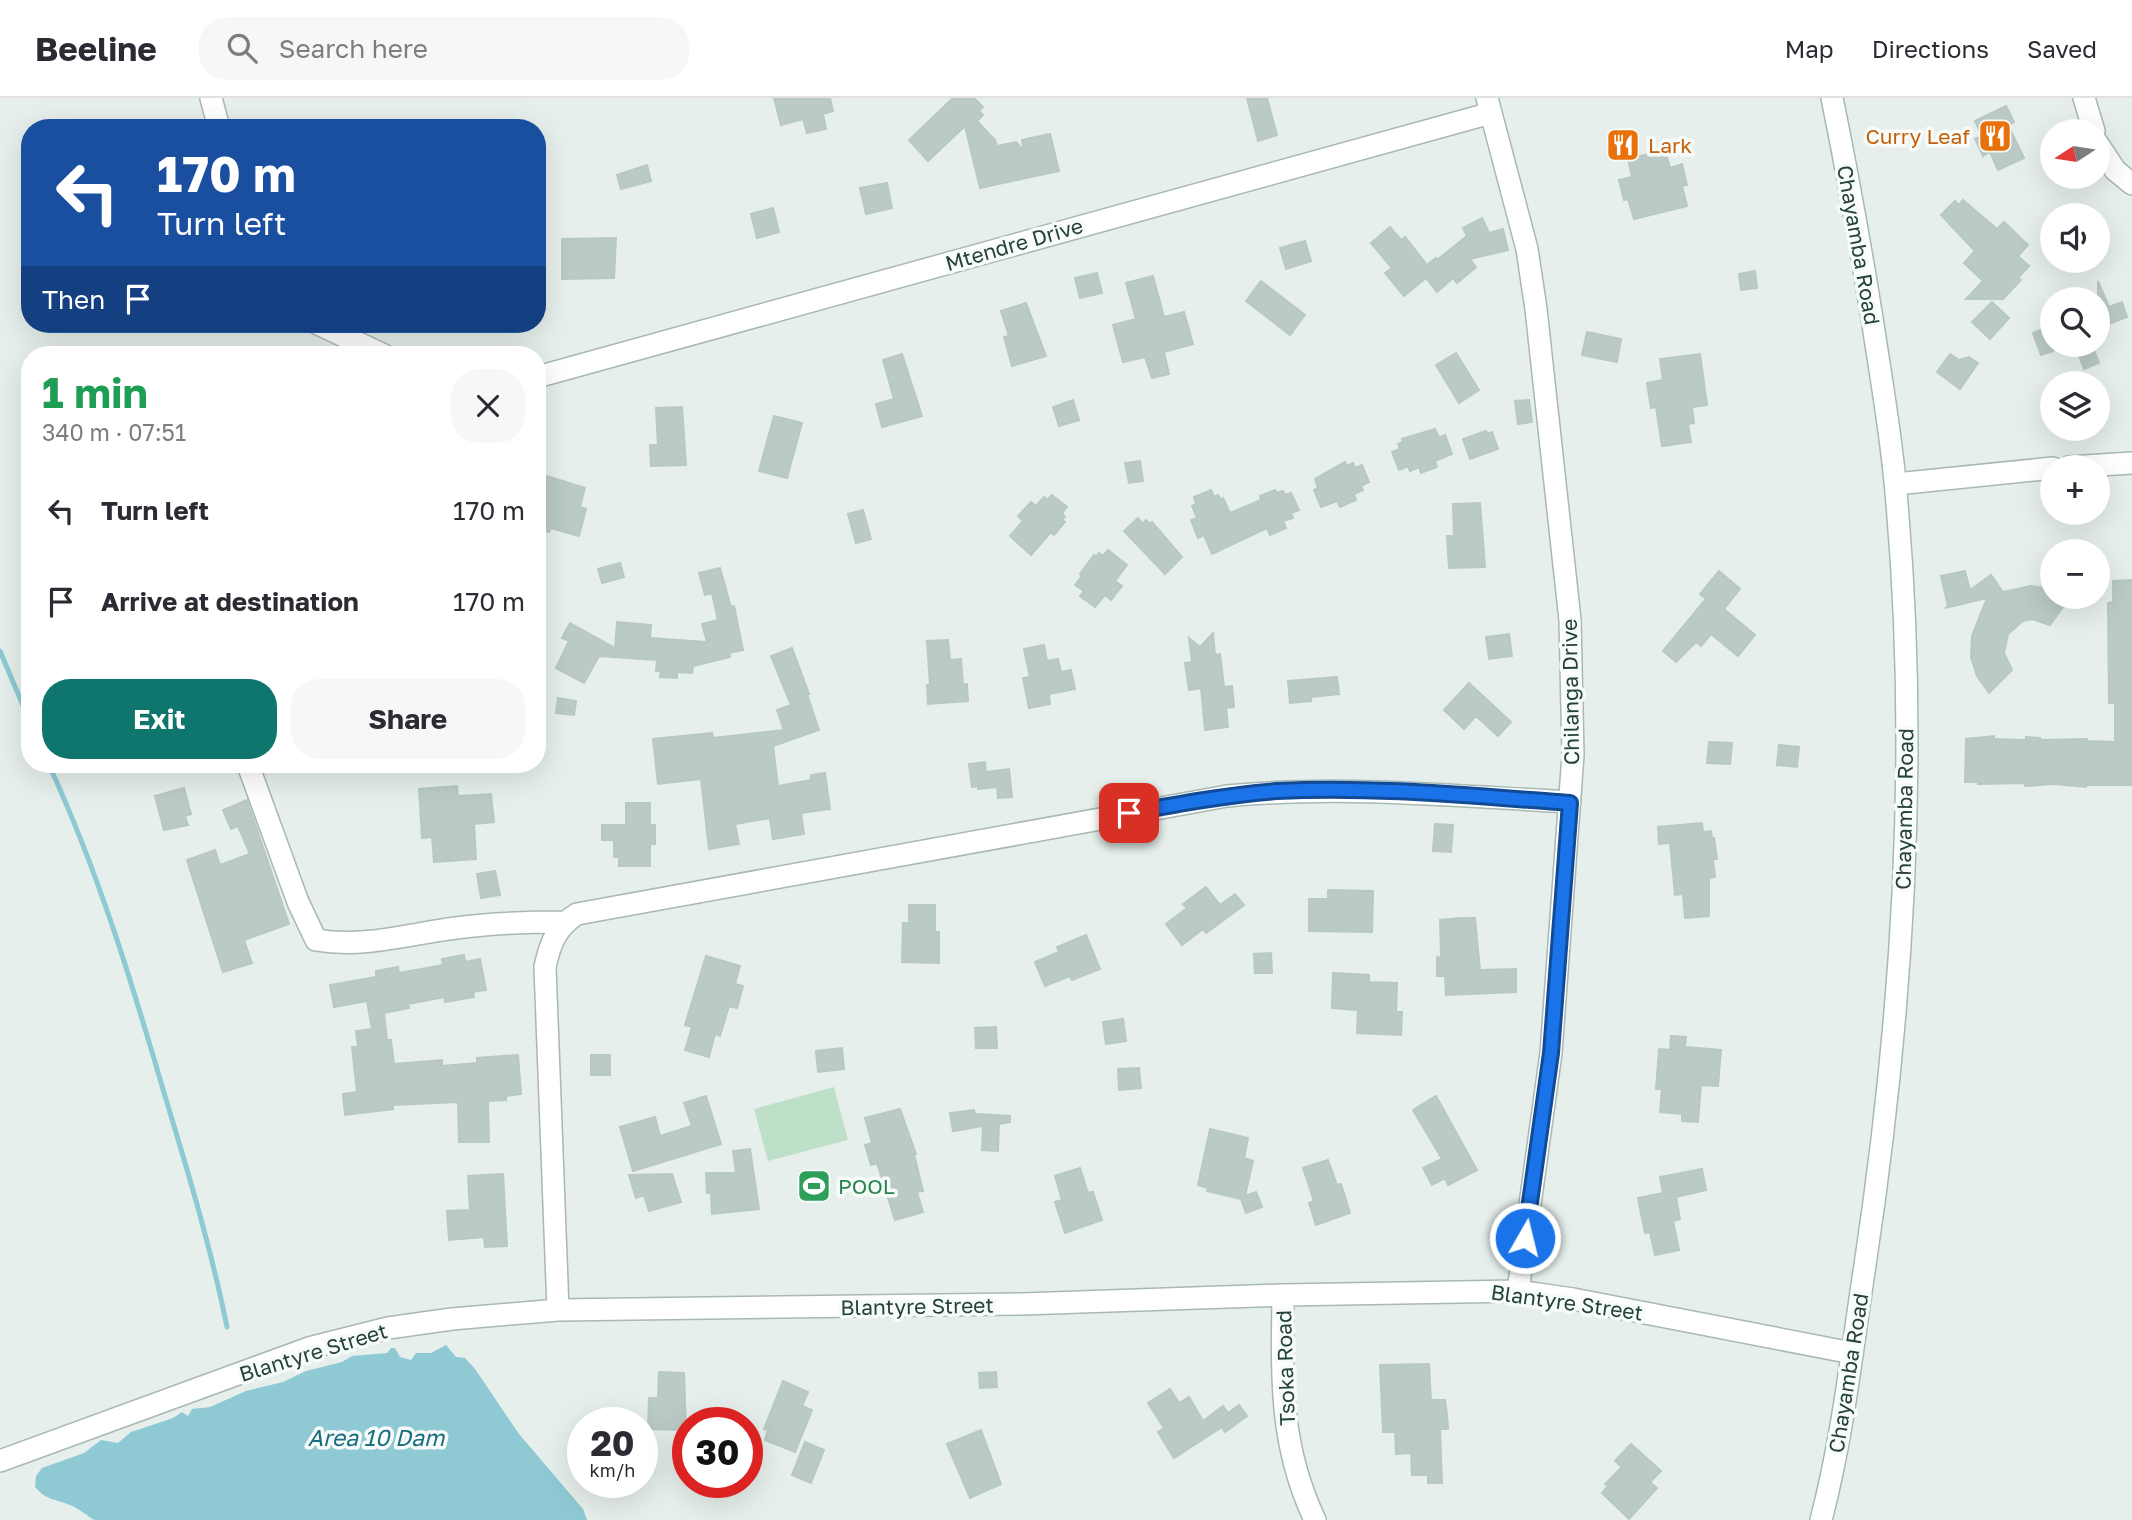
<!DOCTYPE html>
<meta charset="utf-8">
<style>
:root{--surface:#fff;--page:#f7f7f7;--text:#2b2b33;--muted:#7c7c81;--line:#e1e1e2;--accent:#0f766e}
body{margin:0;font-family:"Golos Text",sans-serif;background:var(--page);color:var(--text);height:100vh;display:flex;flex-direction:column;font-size:26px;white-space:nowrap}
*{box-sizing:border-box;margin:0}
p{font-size:23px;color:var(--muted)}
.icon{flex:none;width:38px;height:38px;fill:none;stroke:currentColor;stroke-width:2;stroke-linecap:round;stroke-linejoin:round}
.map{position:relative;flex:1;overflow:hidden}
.details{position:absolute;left:21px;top:248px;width:525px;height:427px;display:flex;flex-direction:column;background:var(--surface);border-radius:28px;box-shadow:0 7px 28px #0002}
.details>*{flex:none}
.banner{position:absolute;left:21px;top:21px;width:525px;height:214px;border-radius:28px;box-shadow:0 7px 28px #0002;background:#1a4fa0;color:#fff;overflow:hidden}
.needle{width:46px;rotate:258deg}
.buttons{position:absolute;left:2040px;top:21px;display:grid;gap:14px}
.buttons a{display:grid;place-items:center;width:70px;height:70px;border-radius:50%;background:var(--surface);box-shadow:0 7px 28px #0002;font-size:35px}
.speed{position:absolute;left:567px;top:1309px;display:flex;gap:14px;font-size:35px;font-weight:700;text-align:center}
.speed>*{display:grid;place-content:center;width:91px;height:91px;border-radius:50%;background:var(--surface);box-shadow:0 7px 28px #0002;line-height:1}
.speed small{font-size:18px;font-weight:400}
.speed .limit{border:10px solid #d22;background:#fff;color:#111}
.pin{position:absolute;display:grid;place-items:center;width:60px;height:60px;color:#fff;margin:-30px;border-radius:14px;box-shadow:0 4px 10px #0006}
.me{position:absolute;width:77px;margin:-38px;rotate:8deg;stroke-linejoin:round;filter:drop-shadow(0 0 5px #0008)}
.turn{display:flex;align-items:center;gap:24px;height:147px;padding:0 21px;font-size:32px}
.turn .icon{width:91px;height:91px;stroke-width:2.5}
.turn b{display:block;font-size:49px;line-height:60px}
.then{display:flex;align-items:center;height:66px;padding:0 21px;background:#0003;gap:14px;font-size:26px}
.round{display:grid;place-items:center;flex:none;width:74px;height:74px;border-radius:28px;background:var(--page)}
.overview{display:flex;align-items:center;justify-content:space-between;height:119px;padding:0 21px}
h1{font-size:42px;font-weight:700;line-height:52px;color:#1e9e55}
.primary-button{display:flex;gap:14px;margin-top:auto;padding:14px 21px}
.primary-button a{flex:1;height:80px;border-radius:28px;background:var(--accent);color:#fff;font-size:28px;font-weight:700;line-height:80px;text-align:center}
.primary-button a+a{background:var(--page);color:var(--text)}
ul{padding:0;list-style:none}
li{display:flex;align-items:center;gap:21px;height:91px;padding:0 21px}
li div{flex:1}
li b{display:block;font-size:26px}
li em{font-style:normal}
header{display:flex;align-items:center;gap:42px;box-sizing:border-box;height:98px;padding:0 35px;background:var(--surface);border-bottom:2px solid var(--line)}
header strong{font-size:33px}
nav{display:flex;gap:38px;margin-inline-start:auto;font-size:24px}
.search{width:490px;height:63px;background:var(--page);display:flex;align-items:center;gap:18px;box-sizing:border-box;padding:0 24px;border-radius:28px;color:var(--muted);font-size:26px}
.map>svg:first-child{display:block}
</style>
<header>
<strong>Beeline</strong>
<div class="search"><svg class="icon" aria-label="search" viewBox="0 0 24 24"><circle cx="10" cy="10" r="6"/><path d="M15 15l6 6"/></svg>Search here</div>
<nav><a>Map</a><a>Directions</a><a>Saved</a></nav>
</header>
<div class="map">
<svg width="2132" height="1422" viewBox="0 0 2132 1422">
<rect width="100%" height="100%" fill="#e6efeb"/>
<path fill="#bfe0c8" d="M834 989 848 1042 768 1063 754 1011Z"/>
<path fill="#8ec9d4" d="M446 1247 456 1259 465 1260 475 1271 519 1336 583 1411 587 1422H94C86 1417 78 1410 70 1407 55 1401 46 1402 35 1389L36 1378 42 1370 84 1355 101 1342 118 1345 131 1334 173 1320 182 1314 188 1318 192 1311 210 1309 246 1293 283 1284 306 1273 342 1264 352 1258 387 1255 391 1250H395L400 1259 411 1262 416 1255H431Z"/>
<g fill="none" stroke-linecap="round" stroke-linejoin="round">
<path stroke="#8ec9d4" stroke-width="5" d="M0 553 30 624
M49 667C98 773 132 885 165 998 188 1074 211 1150 227 1229"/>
</g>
<path fill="#bbcac4" stroke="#b8c9c2" stroke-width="2" d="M774 0H830L833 13 823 16 826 31 807 35 803 21 781 27Z
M953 0H974L983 9 979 13 983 17 977 23 995 42 997 48 1016 44 1024 53 1022 42 1050 36 1059 73 980 90 965 28 928 63 909 42Z
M1247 0H1267L1277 37 1258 43Z
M2006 8 2014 24 2008 27 2024 60 1998 72 1990 54 1983 58 1975 41 1982 38 1975 23Z
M1665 52 1670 70 1682 66 1687 87 1682 88 1687 108 1634 121 1628 101 1624 102 1619 82 1632 79 1628 61Z
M647 67 651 83 621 91 617 77Z
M887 85 892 110 866 116 860 90Z
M1963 102 1997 131 2004 124 2028 147 2018 158 2029 168 2018 180 2021 182 2003 201H1966L1983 183 1964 165 1975 153 1941 117 1955 103 1959 107Z
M773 110 779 134 757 140 751 116Z
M1482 120 1489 135 1503 131 1508 152 1470 161 1476 169 1457 185 1453 180 1437 194 1426 180 1404 198 1385 175 1392 170 1371 145 1390 129 1401 142 1405 139 1427 167 1436 160 1437 162 1467 138 1463 130Z
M616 140 614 180 562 181V141Z
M1305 143 1311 163 1286 171 1280 150Z
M1755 173 1757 190 1741 192 1739 176Z
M1097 175 1102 195 1080 200 1075 180Z
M1153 178 1164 219 1184 214 1193 246 1164 254 1169 276 1152 280 1145 259 1123 264 1113 227 1136 221 1126 185Z
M1261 183 1305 217 1290 237 1246 203Z
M2098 183 2109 209 2122 204 2127 219 2098 230Z
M1992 204 2009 220 1990 241 1972 224Z
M1026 205 1046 258 1012 268 1004 239 1009 238 1001 213Z
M2053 227V253L2041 257 2033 235Z
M1587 234 1621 241 1617 264 1582 257Z
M2075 247H2092L2099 265 2084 271Z
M1456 255 1479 292 1459 305 1436 267Z
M902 256 922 318 882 329 876 306 894 301 883 262Z
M1700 256 1707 307 1692 309 1694 325 1688 326 1691 344 1662 348 1656 309 1651 310 1647 285 1663 282 1660 261Z
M1950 256 1959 262 1969 259 1978 265 1960 291 1937 274Z
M1073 302 1079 322 1059 328 1053 309Z
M1529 302 1532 324 1518 326 1515 303Z
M682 309 686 367 651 368 650 347H658L656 310Z
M774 318 802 325 787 380 759 373Z
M1435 331 1439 340 1445 337 1452 356 1435 363 1437 369 1421 375 1419 369 1410 373 1408 368 1399 372 1392 354 1400 351 1398 346 1403 344 1402 341Z
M1486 333 1488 336 1492 334 1498 351 1470 361 1463 341Z
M1140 363 1143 383 1129 385 1125 365Z
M1345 364 1347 368 1353 365 1355 370 1362 367 1369 384 1361 388 1363 392 1354 396 1356 402 1340 409 1337 403 1321 409 1314 392 1318 390 1315 381Z
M537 375 585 390 580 409 586 411 579 438 551 430 549 434 537 431Z
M1211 392 1214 399 1218 397 1221 402 1223 400 1230 415 1261 402 1260 398 1275 392 1276 395 1283 393 1285 397 1291 395 1299 412 1291 415 1293 420 1283 423 1286 430 1270 437 1267 430 1212 456 1204 437 1198 440 1191 422 1197 420 1192 408 1196 406 1194 399Z
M1052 397 1067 409 1062 415 1065 419 1062 422 1065 424 1054 437 1051 434 1031 457 1010 438 1023 423 1018 418 1031 404 1036 408 1044 399 1047 402Z
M1480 405 1485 469 1449 470 1447 438H1454L1453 406Z
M863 412 871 441 856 445 848 416Z
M1138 420 1143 426 1146 422 1150 426 1152 424 1182 459 1165 476 1124 433Z
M1108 452 1127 467 1115 483 1122 488 1111 502 1105 497 1095 509 1080 498 1084 493 1075 487 1082 478 1080 476 1094 457 1096 459 1099 455 1103 458Z
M620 465 624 479 602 485 598 471Z
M720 470 731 509 734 508 743 552 729 555 730 559 693 568 692 575 677 574V580L660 579 661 573H656L657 562 599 558 584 585 556 570 569 543 562 540 570 525 615 550 617 524 651 527 650 540 707 544 702 526 718 522 712 495 705 497 699 475Z
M1719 473 1740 491 1724 511 1755 537 1738 558 1711 536 1701 548 1696 544 1676 564 1663 553 1706 501 1700 496Z
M1965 473 1970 492 1991 477 2003 494 2031 488 2053 491V499H2070L2050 527 2032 521 2023 523 2008 536 2004 555 2012 572 1989 595 1977 578 1971 559 1972 538 1987 500 1945 510 1948 508 1941 478Z
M2132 482V687H2086V689L2054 686 2025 688V685L1978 686V684H1965L1966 641 1994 638V641L2026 642V639L2040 640V642L2087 641V643L2115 644V605H2109L2108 505 2113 504V483Z
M1213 535 1215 557 1220 556 1224 589 1232 588 1234 609 1226 610 1228 629 1205 632 1201 590 1189 592 1185 565 1192 564 1189 540 1200 549Z
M1509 536 1512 558 1489 561 1486 539Z
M948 542 950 562 961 561 963 587 967 586 968 603 928 606 927 587H930L927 543Z
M1044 547 1047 563 1058 561 1061 574 1071 572 1075 591 1049 596 1050 606 1029 610 1023 580 1030 579 1024 551Z
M792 550 809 596H807L819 632 773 648 778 688 811 682V677L825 675 830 711 801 715 804 736 773 741 770 720 735 726 739 746 709 751 701 681 658 686 653 641 712 635 713 640 784 632 777 612 791 607 771 558Z
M1337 579 1339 596 1311 599V603L1290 605 1288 583Z
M1469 585 1511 624 1498 638 1476 618 1464 631 1444 612Z
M558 600 576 603 574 617 556 615Z
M1709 644 1732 645 1730 666 1707 665Z
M1779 647 1799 649 1797 669 1777 667Z
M985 664 986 674 1009 671 1012 699 998 700 997 689 978 691V688L972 689 969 666Z
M457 688 458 698 491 696 494 724 474 726 476 761 434 764 432 739 422 740 419 691Z
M184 690 191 716 185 718 188 727 164 732 155 698Z
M247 702 289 826 244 842 252 865 223 874 187 762 215 752 220 767 250 756 238 728 231 731 223 712Z
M626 705H650V727H655V746H650V768H619V759H614V742H602V727H626Z
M1702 725 1703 734 1711 733 1712 740H1714L1717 761H1713L1715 779 1709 780V818L1685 820 1683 796 1675 797 1670 745 1659 746 1658 729Z
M1435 726 1453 727 1451 754 1433 753Z
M495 773 500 797 481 800 477 776Z
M1206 789 1220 807 1235 796 1244 807 1206 835 1203 831 1182 847 1166 826 1187 810 1183 806Z
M1328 792 1373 793 1372 834 1309 833V801H1328Z
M909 807H935V834H939V865L902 864 903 825H909Z
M1461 820H1475L1480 872 1516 871V894L1446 897 1445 878H1437V859L1441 860 1440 822Z
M1086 837 1100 871 1072 882 1070 878 1045 888 1035 864 1059 854 1057 849Z
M1271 855 1272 875H1255L1254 856Z
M464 857 465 864 480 861 486 892 473 894 474 899 445 904 444 899 408 906 409 910 384 915 387 942H391L394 966 442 962V968L477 965V960L518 957 521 996 506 998V1002L488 1003 489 1044H459L458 1004 393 1007V1011L345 1017 343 996 357 994 352 949H358L356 933 372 931 367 903 334 909 330 887 376 879V873L398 869 399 875 443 867 442 861Z
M706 858 740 868 735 886 743 888 737 910 729 908 720 938 715 936 709 959 685 952 692 929 685 927Z
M1333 875 1369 877V884L1397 885 1396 914H1402L1401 937 1357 935 1358 912 1332 910Z
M1123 921 1126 943 1106 946 1103 924Z
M996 929 997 950H976L975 930Z
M1671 938 1686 939 1685 949 1721 952 1718 988 1701 987 1698 1024 1682 1023V1016L1660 1014 1662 991H1656L1659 951 1670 952Z
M842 950 844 971 818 974 816 953Z
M591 957H610V977H591Z
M1139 970 1141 990 1119 992 1118 971Z
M706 998 721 1046 633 1073 620 1029 655 1019 660 1038 692 1028 684 1005Z
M1436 998 1477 1072 1448 1087 1445 1080 1432 1087 1423 1070 1442 1061 1413 1012Z
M900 1011 916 1056H914L923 1093 917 1094 923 1114 895 1122 877 1065 871 1067 865 1047 872 1045 865 1020Z
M974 1012 975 1016 1010 1018V1024L999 1026 998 1053 982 1052 983 1028 953 1033 950 1015Z
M1210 1031 1248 1040 1244 1060 1253 1063 1245 1098 1256 1094 1262 1109 1246 1115 1241 1101 1207 1093 1208 1090 1198 1087Z
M750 1051 759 1111 712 1116 711 1095H707L706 1075H736L733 1053Z
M1328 1062 1337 1087 1341 1086 1350 1115 1316 1127 1309 1105 1314 1103 1303 1070Z
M1080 1070 1088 1095 1093 1094 1102 1122 1065 1135 1055 1104 1062 1102 1055 1078Z
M1702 1071 1706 1092 1676 1099 1680 1121 1673 1123 1679 1152 1655 1157 1650 1134 1645 1135 1638 1100 1663 1095 1660 1079Z
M503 1076 507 1148 485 1149 484 1139 449 1142 447 1113 470 1112 468 1078Z
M672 1076 681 1104 649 1113 644 1097 636 1100 629 1077Z
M1429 1266 1431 1302H1445L1447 1317 1448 1331H1440L1442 1385H1428V1377H1412L1411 1355 1396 1356 1395 1334H1383L1380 1267Z
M659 1274 684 1275 686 1332 648 1331 649 1300H658Z
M996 1274 997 1289 980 1290 979 1275Z
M783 1283 808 1294 802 1308 812 1312 795 1354 765 1342 768 1332 764 1331Z
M1170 1291 1179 1305 1189 1299 1203 1323 1223 1308 1228 1315 1239 1307 1247 1318 1225 1334 1222 1329 1174 1360 1158 1334 1164 1330 1148 1305Z
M981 1332 1001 1386 970 1400 947 1346Z
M805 1344 824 1352 811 1385 792 1377Z
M1631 1346 1661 1373 1650 1384 1657 1390 1629 1421 1602 1395 1608 1388 1605 1386 1622 1369 1615 1363Z"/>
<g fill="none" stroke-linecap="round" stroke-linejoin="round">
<defs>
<path id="street" d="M211 0 219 30
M1487 0 1527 151 1536 211 1570 522 1573 657 1551 955 1518 1193
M2084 0 2094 33
M2098 46 2115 72 2132 86
M318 226 384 257
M537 279 1491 15
M2069 369 2132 365
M1896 386 2053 370
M248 667 298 804 316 842C365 850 408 836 456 830 492 825 528 824 564 824
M1283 1197C1282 1279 1279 1346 1315 1422
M558 1212 545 869C550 846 556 829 577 816L1227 698C1341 687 1456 698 1570 704
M0 1363 309 1250 388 1230 452 1221 558 1212 1022 1206 1283 1197 1518 1193 1573 1201 1852 1255"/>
<path id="secondary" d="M1821 1422C1843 1338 1852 1252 1865 1167 1904 909 1920 644 1895 384 1890 329 1880 274 1872 220 1860 146 1847 73 1832 0"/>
</defs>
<use href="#street" stroke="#a8b8b2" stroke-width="24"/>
<use href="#secondary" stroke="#a4bbb3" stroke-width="24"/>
<use href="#street" stroke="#fff" stroke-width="21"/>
<use href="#secondary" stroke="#fff" stroke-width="21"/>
</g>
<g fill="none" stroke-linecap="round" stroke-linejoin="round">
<defs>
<path id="route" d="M1129 715C1178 706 1227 697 1277 693 1374 688 1473 698 1570 705L1551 955 1525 1140"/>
</defs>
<use href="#route" stroke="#114b97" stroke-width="18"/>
<use href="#route" stroke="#1a73e8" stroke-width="12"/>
</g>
<defs>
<symbol id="restaurant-square" viewBox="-11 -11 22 22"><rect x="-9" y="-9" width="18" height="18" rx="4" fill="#e8710a" stroke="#f7fbf9"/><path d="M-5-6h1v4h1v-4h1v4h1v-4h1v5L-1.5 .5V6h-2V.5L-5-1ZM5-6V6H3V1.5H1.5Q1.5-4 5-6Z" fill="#fff"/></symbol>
<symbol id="stadium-square" viewBox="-11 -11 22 22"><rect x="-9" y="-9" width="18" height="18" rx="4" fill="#2e9e5b" stroke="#f7fbf9"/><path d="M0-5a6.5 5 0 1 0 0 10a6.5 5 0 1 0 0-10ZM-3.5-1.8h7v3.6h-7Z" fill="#fff"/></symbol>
</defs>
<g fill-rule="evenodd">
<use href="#restaurant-square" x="1976" y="19" width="38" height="38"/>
<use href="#restaurant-square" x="1604" y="28" width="38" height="38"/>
<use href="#stadium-square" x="795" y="1069" width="38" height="38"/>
</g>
<g text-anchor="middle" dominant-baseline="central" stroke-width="7" stroke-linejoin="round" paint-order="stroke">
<g font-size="21" fill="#c56008" stroke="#f7fbf9" text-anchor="end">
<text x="1970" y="38">Curry Leaf</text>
<text x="1648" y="47" text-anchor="start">Lark</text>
</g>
<g font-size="21" fill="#24423a" stroke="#f7fbf9">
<text transform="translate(1014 146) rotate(-16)">Mtendre Drive</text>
<text transform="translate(1859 147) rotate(80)">Chayamba Road</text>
<text transform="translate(1570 594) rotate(-91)">Chilanga Drive</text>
<text transform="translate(1904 711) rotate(-89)">Chayamba Road</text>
<text transform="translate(1567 1204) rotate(8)">Blantyre Street</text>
<text transform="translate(917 1208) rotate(-1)">Blantyre Street</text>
<text transform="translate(313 1254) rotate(-17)">Blantyre Street</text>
<text transform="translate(1285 1270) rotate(-92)">Tsoka Road</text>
<text transform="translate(1848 1275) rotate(-81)">Chayamba Road</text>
</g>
<g font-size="21" fill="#27864d" stroke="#f7fbf9" text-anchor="start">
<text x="838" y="1088">POOL</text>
</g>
<g font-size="23" font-style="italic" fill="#1c6f80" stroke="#f7fbf9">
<text x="376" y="1339">Area 10 Dam</text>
</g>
</g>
</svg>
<div class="buttons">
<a><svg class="needle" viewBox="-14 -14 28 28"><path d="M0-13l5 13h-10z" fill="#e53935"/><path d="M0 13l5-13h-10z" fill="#7c7c81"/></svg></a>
<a><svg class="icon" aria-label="sound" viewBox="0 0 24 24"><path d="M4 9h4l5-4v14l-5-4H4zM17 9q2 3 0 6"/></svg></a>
<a><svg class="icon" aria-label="search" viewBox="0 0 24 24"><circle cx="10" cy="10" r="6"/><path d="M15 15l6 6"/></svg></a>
<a><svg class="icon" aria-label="layers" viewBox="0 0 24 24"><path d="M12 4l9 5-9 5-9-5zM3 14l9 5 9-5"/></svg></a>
<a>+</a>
<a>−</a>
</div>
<div class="speed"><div>20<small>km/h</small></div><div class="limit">30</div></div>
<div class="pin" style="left:1129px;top:715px;background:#d93025"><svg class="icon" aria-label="arrive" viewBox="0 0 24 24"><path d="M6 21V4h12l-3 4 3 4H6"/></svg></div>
<svg class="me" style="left:1525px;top:1140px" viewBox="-20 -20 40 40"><circle r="17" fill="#1a73e8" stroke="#fff" stroke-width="3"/><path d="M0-11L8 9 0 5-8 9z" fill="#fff"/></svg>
<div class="banner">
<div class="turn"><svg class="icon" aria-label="left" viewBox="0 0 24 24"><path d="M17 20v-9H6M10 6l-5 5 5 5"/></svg><div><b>170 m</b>Turn left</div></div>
<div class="then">Then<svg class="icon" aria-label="arrive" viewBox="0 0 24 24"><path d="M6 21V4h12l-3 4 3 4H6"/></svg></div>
</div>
<section class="details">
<div class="overview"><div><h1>1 min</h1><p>340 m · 07:51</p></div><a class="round"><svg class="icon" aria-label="close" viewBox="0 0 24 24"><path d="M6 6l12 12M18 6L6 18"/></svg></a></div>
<ul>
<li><svg class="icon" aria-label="left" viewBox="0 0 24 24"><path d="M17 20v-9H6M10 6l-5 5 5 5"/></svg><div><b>Turn left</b></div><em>170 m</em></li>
<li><svg class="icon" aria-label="arrive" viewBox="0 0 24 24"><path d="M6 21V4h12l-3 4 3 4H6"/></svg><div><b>Arrive at destination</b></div><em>170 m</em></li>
</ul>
<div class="primary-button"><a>Exit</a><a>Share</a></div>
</section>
</div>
